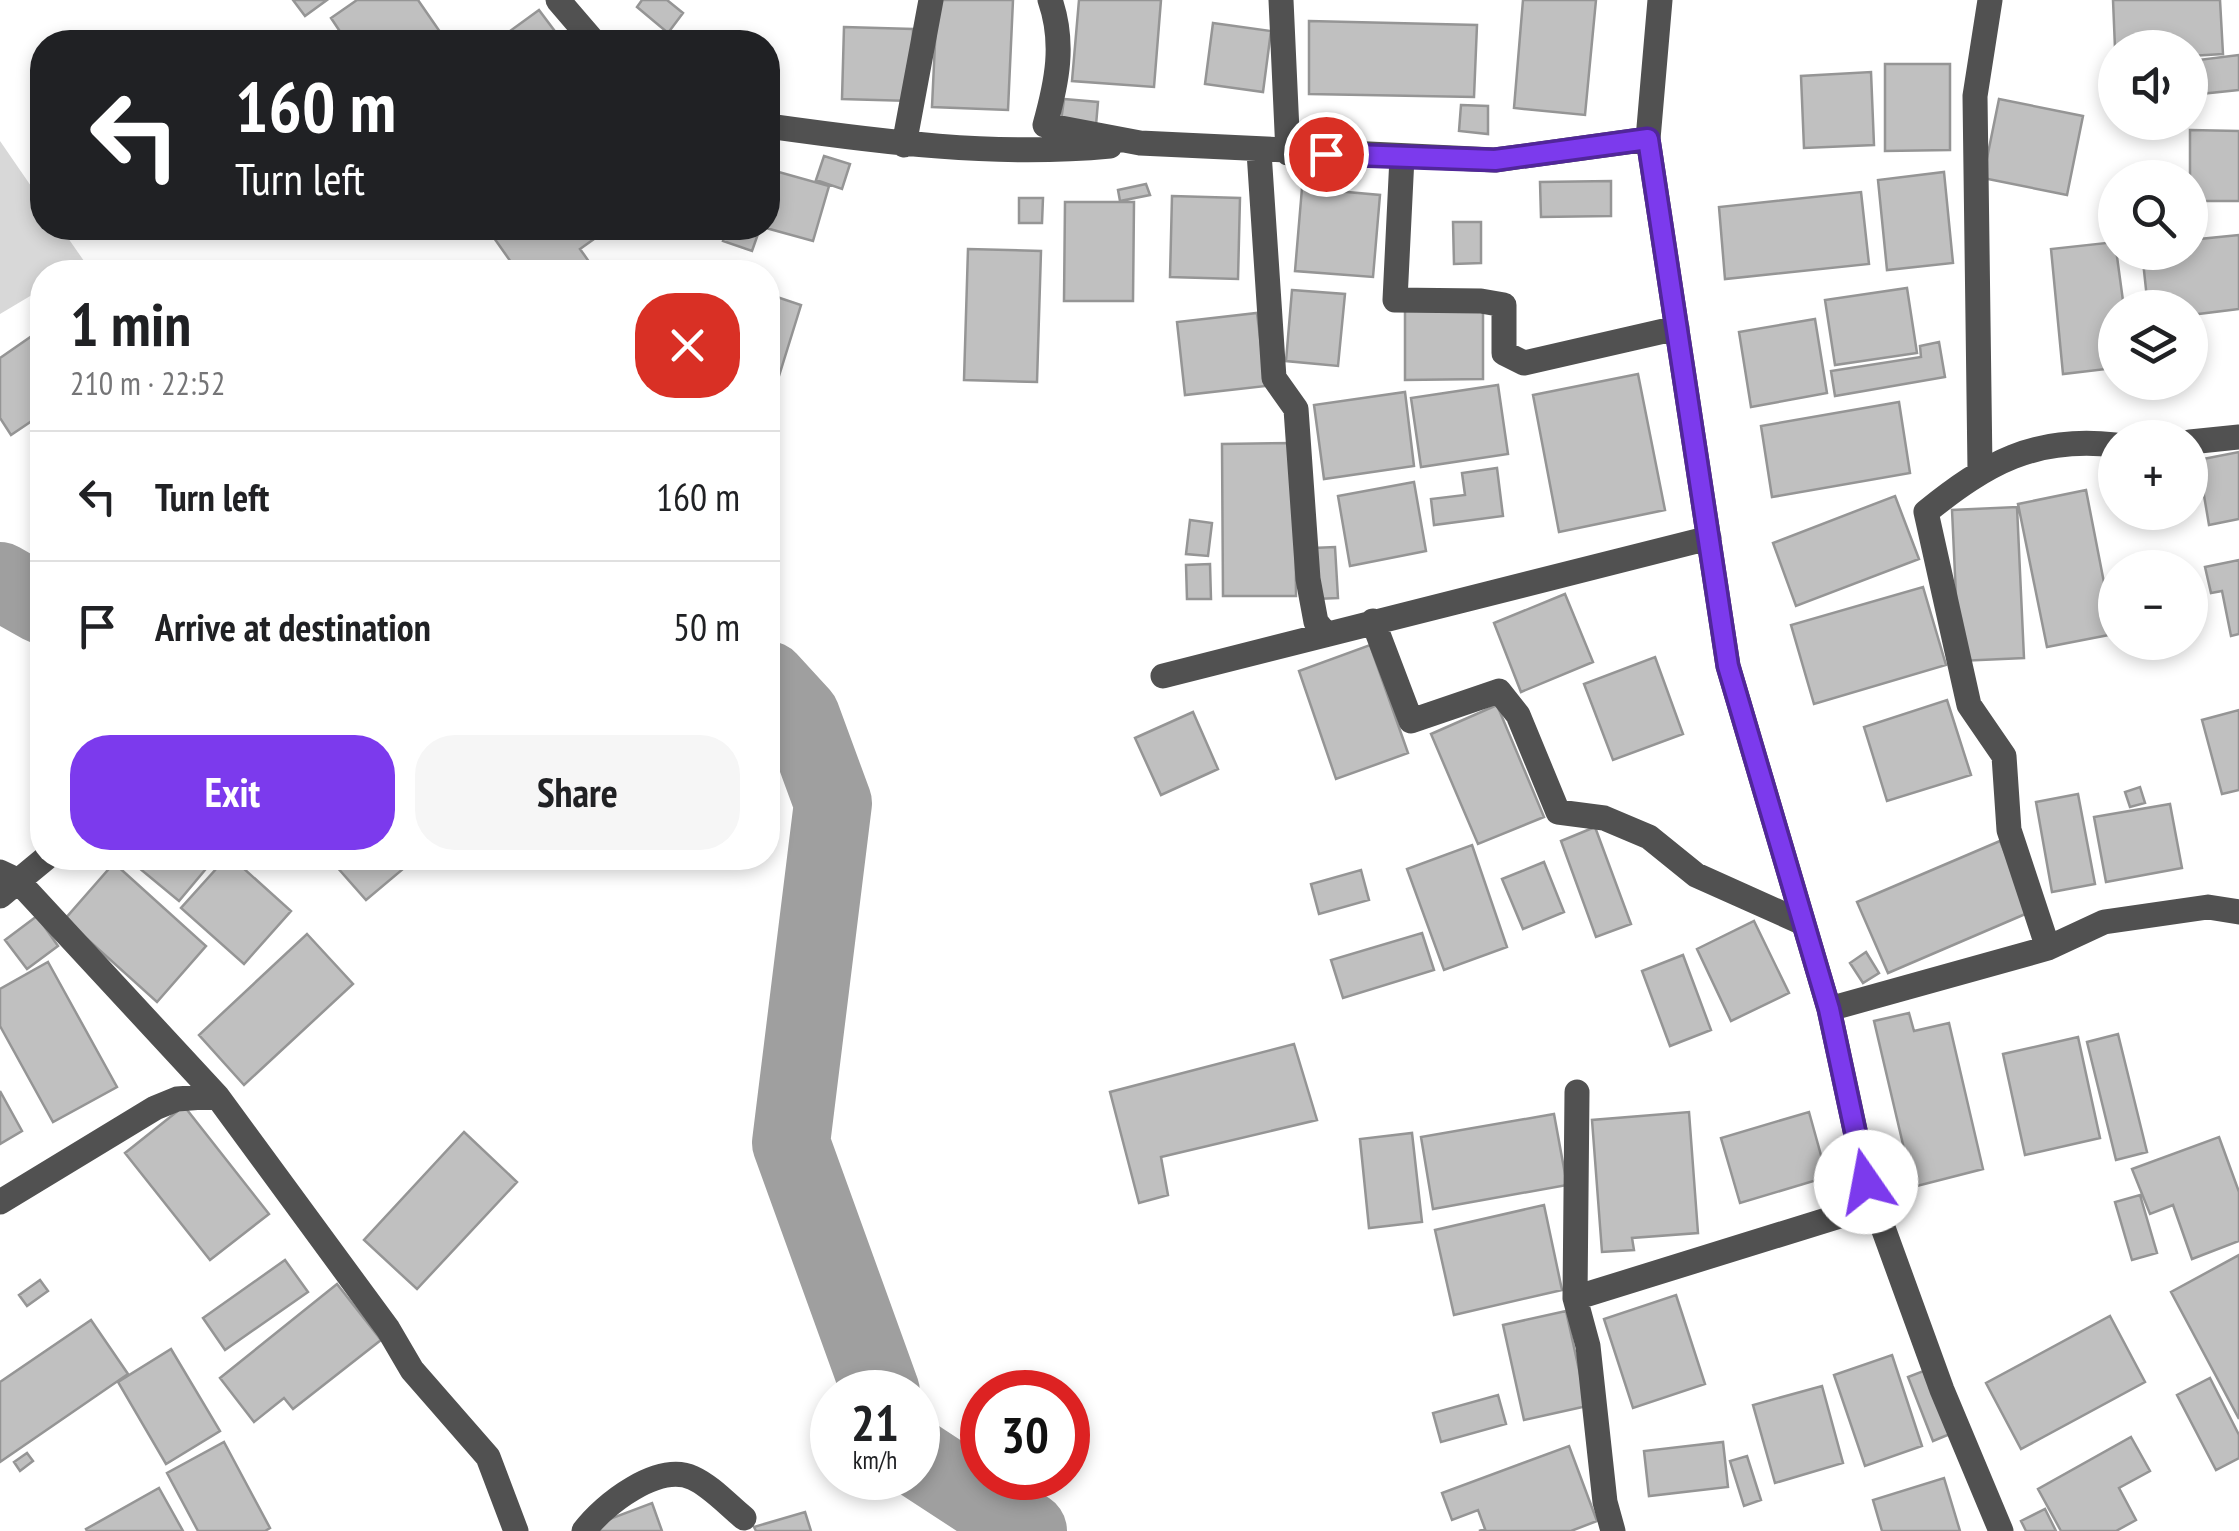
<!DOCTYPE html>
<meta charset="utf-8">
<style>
:root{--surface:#fff;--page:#f6f6f6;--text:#202124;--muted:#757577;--line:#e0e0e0;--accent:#7c3aed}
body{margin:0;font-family:"PT Sans Narrow",sans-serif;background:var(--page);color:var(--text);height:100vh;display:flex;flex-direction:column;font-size:38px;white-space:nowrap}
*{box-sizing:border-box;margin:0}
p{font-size:32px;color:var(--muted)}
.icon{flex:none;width:55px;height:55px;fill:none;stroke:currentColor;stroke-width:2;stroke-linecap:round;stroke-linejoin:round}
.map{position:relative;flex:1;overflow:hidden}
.drawer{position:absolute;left:30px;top:260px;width:750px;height:610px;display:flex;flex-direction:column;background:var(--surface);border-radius:40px;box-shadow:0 5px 15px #0003}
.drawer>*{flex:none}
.top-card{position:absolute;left:30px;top:30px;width:750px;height:210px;border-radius:40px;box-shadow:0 5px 15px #0003;background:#202124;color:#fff;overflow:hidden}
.fabs{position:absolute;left:2098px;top:30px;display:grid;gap:20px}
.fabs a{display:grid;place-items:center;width:110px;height:110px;border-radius:50%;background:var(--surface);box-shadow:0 5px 15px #0003;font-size:50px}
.speed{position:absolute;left:810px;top:1370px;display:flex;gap:20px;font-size:50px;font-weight:700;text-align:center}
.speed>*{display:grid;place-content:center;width:130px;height:130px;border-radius:50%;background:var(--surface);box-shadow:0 5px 15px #0003;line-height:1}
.speed small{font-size:25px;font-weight:400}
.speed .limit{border:15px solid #d22;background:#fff;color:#111}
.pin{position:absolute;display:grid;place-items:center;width:85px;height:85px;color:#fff;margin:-42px;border:5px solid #fff;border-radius:50%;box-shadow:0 2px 10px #0007}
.me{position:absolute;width:110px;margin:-55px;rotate:348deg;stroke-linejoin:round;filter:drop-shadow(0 0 8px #0008)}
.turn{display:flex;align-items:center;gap:35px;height:210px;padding:0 40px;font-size:45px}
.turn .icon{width:130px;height:130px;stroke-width:2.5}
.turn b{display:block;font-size:70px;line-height:85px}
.round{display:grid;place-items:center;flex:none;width:105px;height:105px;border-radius:40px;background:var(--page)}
.summary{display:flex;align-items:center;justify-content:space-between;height:170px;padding:0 40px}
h1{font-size:60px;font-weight:800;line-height:75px}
.button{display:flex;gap:20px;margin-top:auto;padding:20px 40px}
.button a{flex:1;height:115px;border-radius:40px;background:var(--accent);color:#fff;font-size:40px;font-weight:800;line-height:115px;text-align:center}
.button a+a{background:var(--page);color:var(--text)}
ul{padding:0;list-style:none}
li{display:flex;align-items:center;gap:30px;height:130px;padding:0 40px;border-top:2px solid var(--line)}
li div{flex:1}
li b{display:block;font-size:38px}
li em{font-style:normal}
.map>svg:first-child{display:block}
</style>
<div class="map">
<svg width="2239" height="1531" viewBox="0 0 2239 1531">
<rect width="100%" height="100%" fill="#fff"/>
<path fill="#d8d8d8" d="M0 141 42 202V228H61L84 261 67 272H42V289L0 314Z"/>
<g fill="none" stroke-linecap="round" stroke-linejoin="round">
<path stroke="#9f9f9f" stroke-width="78" d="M0 581 42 605
M768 680 801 716 833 803 791 1143 881 1392
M918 1459 1028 1531"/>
</g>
<path fill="#c0c0c0" stroke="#959595" stroke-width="2.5" d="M293 0H327L305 16Z
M357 0H418L447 42H347L331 18Z
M642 0H667L683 13 668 33 637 7Z
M937 0H1013L1008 110 932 107Z
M1079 0H1161L1154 87 1072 81Z
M1523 0H1596L1585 115 1514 108Z
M2113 0H2220L2223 54 2190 56V48H2115Z
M539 10 563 42H495Z
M1309 21 1477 25 1474 97 1309 94Z
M1213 23 1271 31 1263 92 1205 84Z
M844 27 913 29 911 101 842 99Z
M2239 55V90L2190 95V61Z
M1885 64H1950V150L1885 151Z
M1871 72 1874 145 1804 148 1801 76Z
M1064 99 1098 102 1096 125 1061 121Z
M1999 99 2083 116 2067 195 1983 178Z
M1461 105 1488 106V134L1459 131Z
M2190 130 2239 131V201H2190Z
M824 156 850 164 842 189 816 180Z
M768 169 829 186 813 241 766 228Z
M1944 172 1953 263 1887 270 1878 180Z
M1611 181V216L1541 217 1540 182Z
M1146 184 1150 195 1120 201 1118 190Z
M1302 188 1380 195 1373 277 1295 271Z
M1861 192 1869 264 1725 279 1719 207Z
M1172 196 1240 198 1238 279 1170 277Z
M1019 198H1043L1042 223H1019Z
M1065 202H1134L1133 301H1064Z
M1453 222H1481V263L1454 264Z
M487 228H607L608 229 580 249 590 263 575 272H518Z
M728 228 758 234 752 251 723 241Z
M2239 235V309L2190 315V308H2148L2142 252H2190V240Z
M2115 242 2124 308H2115V368L2063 374 2051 249Z
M968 249 1041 251 1037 382 964 380Z
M1907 288 1917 353 1835 365 1825 300Z
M1292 290 1345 294 1338 366 1286 361Z
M768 294 801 305 779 376 768 372Z
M1483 304V379L1405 380V305Z
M1257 313 1266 386 1185 395 1177 322Z
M1815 319 1827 393 1751 407 1739 332Z
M42 329V414L11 435 0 418V358Z
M1939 342 1945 377 1835 396 1831 371 1921 357 1920 346Z
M1638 374 1665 510 1559 532 1533 395Z
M1498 385 1508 454 1421 467 1411 398Z
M1405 392 1414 466 1324 479 1314 405Z
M1899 402 1910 473 1772 497 1761 426Z
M1295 443 1296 596H1223L1222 444Z
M2239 452V519L2209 525 2198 460Z
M1497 468 1503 516 1434 525 1431 499 1465 495 1462 473Z
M1414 482 1426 551 1350 566 1338 496Z
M2086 490 2114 634 2047 647 2018 504Z
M1895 496 1919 559 1796 606 1773 543Z
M2017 507 2024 658 1959 661 1952 510Z
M1190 520 1212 523 1208 556 1186 554Z
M1335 547 1338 598 1315 599 1313 548Z
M2239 560V634L2231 636 2222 591 2211 593 2205 567Z
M1210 564 1211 599H1187L1186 565Z
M1923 587 1946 665 1814 704 1791 625Z
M1565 594 1593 662 1521 692 1494 623Z
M1370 645 1408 753 1336 779 1299 671Z
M1655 657 1683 734 1613 760 1584 684Z
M1947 700 1971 775 1887 801 1864 727Z
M1497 705 1544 817 1478 844 1431 734Z
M2239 710V790L2222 794 2202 720Z
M1193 712 1218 769 1161 795 1135 738Z
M2140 787 2145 803 2130 807 2125 792Z
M2078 794 2095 884 2052 892 2036 802Z
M2170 804 2182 868 2106 882 2094 817Z
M1595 827 1631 924 1596 937 1561 841Z
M2000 841 2030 912 1888 973 1857 902Z
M1472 845 1507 947 1444 970 1407 869Z
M127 858H215L179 901Z
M226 858H232L291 911 244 964 181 908Z
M329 858H393L403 869 366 900Z
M1544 862 1564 912 1523 929 1502 879Z
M114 863 206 946 157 1002 65 919Z
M1361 870 1369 900 1319 914 1311 884Z
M37 916 58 946 27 969 5 940Z
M1754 921 1789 993 1731 1021 1697 949Z
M1422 933 1434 970 1343 998 1331 960Z
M307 934 353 984 244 1085 199 1035Z
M1866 952 1879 973 1863 983 1850 963Z
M1683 955 1711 1030 1670 1046 1642 971Z
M48 962 117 1087 53 1122 0 1026V989Z
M1909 1013 1914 1031 1949 1023 1983 1169 1913 1187 1874 1021Z
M2118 1034 2147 1152 2116 1160 2087 1042Z
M2078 1037 2100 1138 2025 1155 2003 1054Z
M1294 1044 1317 1120 1161 1157 1168 1195 1139 1203 1110 1092Z
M0 1091 22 1131 0 1144Z
M184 1106 269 1214 210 1260 125 1153Z
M1689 1112 1698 1233 1632 1238 1634 1250 1602 1252 1592 1120Z
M1809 1112 1827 1177 1740 1203 1721 1138Z
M1554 1114 1567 1185 1433 1209 1421 1137Z
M464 1132 517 1182 417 1289 364 1240Z
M1412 1133 1422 1222 1369 1228 1360 1139Z
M2219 1137 2239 1192V1241L2192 1259 2173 1205 2150 1214 2132 1169Z
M2140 1195 2157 1253 2132 1260 2115 1202Z
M1544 1205 1562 1290 1454 1315 1435 1230Z
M2239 1255V1419L2171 1292Z
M285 1260 308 1292 225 1350 203 1318Z
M40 1280 48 1291 27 1306 19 1295Z
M337 1284 381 1340 293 1409 284 1398 254 1422 220 1378Z
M1676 1295 1705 1384 1633 1408 1604 1319Z
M1566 1311 1587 1406 1524 1420 1503 1325Z
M2110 1316 2145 1382 2021 1449 1986 1383Z
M91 1320 128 1374 0 1462V1382Z
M171 1349 220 1431 166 1464 118 1382Z
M1892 1355 1922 1446 1865 1466 1834 1375Z
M1926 1370 1950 1434 1933 1441 1908 1377Z
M2210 1378 2239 1435V1458L2216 1470 2177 1395Z
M1822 1386 1843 1463 1775 1483 1753 1405Z
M1498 1395 1506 1424 1441 1442 1433 1413Z
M2131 1437 2150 1471 2119 1488 2136 1520 2116 1531H2061L2038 1489Z
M224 1442 270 1528 265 1531H198L167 1473Z
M1723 1442 1728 1487 1649 1496 1644 1451Z
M1569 1446 1597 1521 1571 1531H1479L1485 1529 1478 1510 1452 1520 1442 1493Z
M27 1453 33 1461 20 1471 14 1462Z
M1747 1456 1761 1500 1744 1506 1730 1461Z
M1944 1478 1960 1531H1882L1873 1500Z
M159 1488 183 1531H87L86 1529Z
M652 1503 662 1531H578Z
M2045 1509 2056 1531H2026L2021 1521Z
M805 1512 811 1531H756L754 1527Z"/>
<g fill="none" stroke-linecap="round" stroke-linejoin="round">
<path stroke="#515151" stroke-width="25" d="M558 0 594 42
M1050 0C1065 43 1057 82 1045 125L1140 143 1495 160 1648 139
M1281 0 1288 153
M1660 0 1648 139 1728 666 1829 1009 1866 1181 1942 1390 2001 1531
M768 126C882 142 995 157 1110 146
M904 145 931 0
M1259 152 1274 378 1296 409 1308 579 1316 622 1326 634
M1402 157 1395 300 1481 301 1504 305V353L1524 363 1677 328
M2190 442 2239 437
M1980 469 1975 96 1990 0
M1373 621 1411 721 1499 691 1518 715 1558 812 1604 818 1649 837 1696 875 1801 922
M1163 676 1709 538
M0 872 17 880 217 1096
M0 896 46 858
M2048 948 2009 830 2004 756 1969 705 1926 512C1987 463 2034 436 2115 445
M1829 1009 2048 948 2104 922 2208 907 2239 912
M1577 1092 1575 1298 1588 1346 1605 1502 1613 1531
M0 1202 155 1108 177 1099 217 1096 388 1329 412 1370 488 1457 516 1531
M1575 1298 1875 1205
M584 1531C603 1505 658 1462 693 1478 711 1486 729 1506 744 1518"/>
</g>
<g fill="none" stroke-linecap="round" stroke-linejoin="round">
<defs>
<path id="route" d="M1326 154 1495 160 1648 139 1728 666 1829 1009 1866 1182"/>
</defs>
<use href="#route" stroke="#51269a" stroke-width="25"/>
<use href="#route" stroke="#7c3aed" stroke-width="18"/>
</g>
</svg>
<div class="fabs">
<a><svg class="icon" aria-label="sound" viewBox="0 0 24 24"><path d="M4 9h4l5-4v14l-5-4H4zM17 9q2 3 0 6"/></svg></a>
<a><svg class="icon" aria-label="search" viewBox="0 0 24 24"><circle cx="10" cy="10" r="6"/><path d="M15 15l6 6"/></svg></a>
<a><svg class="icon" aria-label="layers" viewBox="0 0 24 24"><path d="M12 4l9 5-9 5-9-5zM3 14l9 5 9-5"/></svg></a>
<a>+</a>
<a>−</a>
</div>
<div class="speed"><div>21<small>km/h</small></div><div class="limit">30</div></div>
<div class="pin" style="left:1326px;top:154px;background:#d93025"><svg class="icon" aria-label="arrive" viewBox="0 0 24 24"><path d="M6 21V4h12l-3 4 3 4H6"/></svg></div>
<svg class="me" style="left:1866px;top:1182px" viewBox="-20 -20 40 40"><circle r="19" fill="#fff"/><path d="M0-13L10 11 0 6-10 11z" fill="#7c3aed"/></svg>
<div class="top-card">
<div class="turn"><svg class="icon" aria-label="left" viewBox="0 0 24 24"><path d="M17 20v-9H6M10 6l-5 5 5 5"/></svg><div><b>160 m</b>Turn left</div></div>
</div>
<section class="drawer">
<div class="summary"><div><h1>1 min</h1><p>210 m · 22:52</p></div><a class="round" style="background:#d93025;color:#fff"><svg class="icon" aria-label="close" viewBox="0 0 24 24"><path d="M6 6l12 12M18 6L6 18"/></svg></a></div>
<ul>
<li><svg class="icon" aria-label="left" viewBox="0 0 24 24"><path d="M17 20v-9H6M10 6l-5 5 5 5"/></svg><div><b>Turn left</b></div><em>160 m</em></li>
<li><svg class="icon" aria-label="arrive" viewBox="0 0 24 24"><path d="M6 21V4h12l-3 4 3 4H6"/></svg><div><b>Arrive at destination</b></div><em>50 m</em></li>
</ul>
<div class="button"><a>Exit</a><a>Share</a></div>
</section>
</div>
